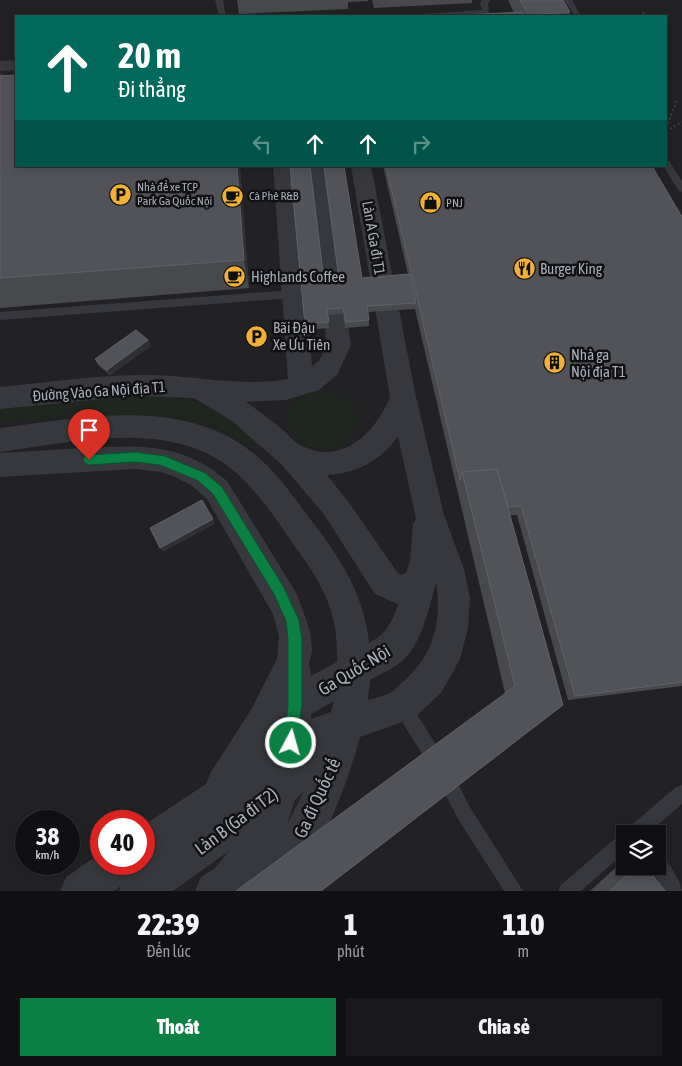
<!DOCTYPE html>
<html lang="vi">
<meta charset="utf-8">
<style>
:root{--surface:#101012;--page:#19191b;--text:#f1f3f6;--muted:#9c9d9f;--line:#303032;--accent:#0b8043}
body{margin:0;font-family:"Asap Condensed",sans-serif;background:var(--page);color:var(--text);height:100vh;display:flex;flex-direction:column;font-size:19px;white-space:nowrap}
*{box-sizing:border-box;margin:0}
p{font-size:16px;color:var(--muted)}
.icon{flex:none;width:28px;height:28px;fill:none;stroke:currentColor;stroke-width:2;stroke-linecap:round;stroke-linejoin:round}
.map{position:relative;height:891px;overflow:hidden}
.drawer{display:flex;flex-direction:column;background:var(--surface);flex:1}
.drawer>*{flex:none}
.top-card{position:absolute;left:15px;top:15px;width:652px;height:152px;border-radius:0px;box-shadow:0 2px 12px #0003,0 0 0 1px var(--line);background:#00695c;color:#fff;overflow:hidden}
.controls{position:absolute;left:616px;top:825px;display:grid;gap:10px}
.controls a{display:grid;place-items:center;width:50px;height:50px;border-radius:0px;background:var(--surface);box-shadow:0 2px 12px #0003,0 0 0 1px var(--line);font-size:25px}
.speed{position:absolute;left:15px;top:810px;display:flex;gap:10px;font-size:25px;font-weight:700;text-align:center}
.speed>*{display:grid;place-content:center;width:65px;height:65px;border-radius:50%;background:var(--surface);box-shadow:0 2px 12px #0003,0 0 0 1px var(--line);line-height:1}
.speed small{font-size:12px;font-weight:400}
.speed .limit{border:8px solid #d22;background:#fff;color:#111}
.pin{position:absolute;display:grid;place-items:center;width:42px;height:42px;color:#fff;margin:-51px -21px;border-radius:50% 50% 50% 0;rotate:-45deg;box-shadow:0 0 5px #0007}
.pin .icon{rotate:45deg}
.me{position:absolute;width:55px;margin:-28px;rotate:6deg;stroke-linejoin:round;filter:drop-shadow(0 0 4px #0008)}
.turn{display:flex;align-items:center;gap:18px;height:105px;padding:0 20px;font-size:22px}
.turn .icon{width:65px;height:65px;stroke-width:2.5}
.turn b{display:block;font-size:35px;line-height:42px}
.lanes{display:flex;align-items:center;height:48px;padding:0 20px;background:#0003;justify-content:center;gap:25px;direction:ltr}
.lanes .off{opacity:.35}
.eta{display:flex;justify-content:space-evenly;align-items:center;height:85px;text-align:center}
.eta b{font-size:30px;font-weight:800;line-height:35px}
.button{display:flex;gap:10px;margin-top:auto;padding:10px 20px}
.button a{flex:1;height:58px;border-radius:0px;background:var(--accent);color:#fff;font-size:20px;font-weight:800;line-height:58px;text-align:center}
.button a+a{background:var(--page);color:var(--text)}
.map>svg:first-child{display:block}
</style>
<div class="map">
<svg width="682" height="891" viewBox="0 0 682 891">
<rect width="100%" height="100%" fill="#161618"/>
<path fill="#222225" fill-rule="evenodd" d="M0 0H682V891H0ZM16 16H666V166H16ZM26 821H69V864H26ZM101 821H144V864H101ZM625 834H658V866H625Z"/>
<path fill="#1e261f" d="M318 391C333 391 349 395 355 411 359 420 356 430 350 436 312 478 249 407 318 391Z
M132 395C165 396 199 397 227 416 237 422 246 432 254 439V443L248 444 216 426 183 418 161 416 60 418 0 422V408Z"/>
<g fill="none" stroke-linecap="round" stroke-linejoin="round">
<path stroke="#3d3f44" stroke-width="2" stroke-dasharray="2 2.5" stroke-linecap="butt" d="M643 12 645 16
M666 128 677 100
M666 131 682 122"/>
<path stroke="#3d3f44" stroke-width="2.5" stroke-dasharray="2 3" stroke-linecap="butt" d="M244 275 259 280"/>
<path fill="#37383d" fill-rule="evenodd" d="M215 0H223L226 16H219Z
M482 0H490L488 4 489 14 418 16 422 14 482 10 480 4Z
M564 0H572L581 16H575Z
M0 73 12 79 4 106 0 109V92L4 80 0 78Z
M666 160 669 161 682 181V192L679 191 663 166H666Z
M294 290 299 294 294 298 0 320V312Z
M402 698 408 700 446 761 470 807 523 891H504L458 819 434 773 396 712 394 706 396 700Z
M682 785V804L647 834H625V852L581 891H558L561 885 619 835 626 833 628 828 676 787Z
M658 855C669 860 680 880 682 891H664L650 866H658Z"/>
<path fill="#37383d" fill-rule="evenodd" d="M16 60V70L0 71V61Z
M273 166H293L312 366 319 361 327 345 306 166H326L351 345 337 375 319 390 286 400 246 402C259 411 271 420 283 430 288 434 292 440 297 443 339 469 375 434 390 397L351 166H371L416 397 444 515 464 569 470 598 468 628 460 659 441 693 414 718 360 737C351 770 335 816 318 845 308 862 296 877 283 891H195L201 877 215 868 229 851 173 891H119L121 886 114 891H60L66 877 101 853V864H144V825L206 784 211 772 252 708 277 659 279 637 273 614 207 499 191 485 173 476 161 472 135 469 0 477V453C28 451 56 450 84 448 140 445 182 442 227 481L297 594 310 631 312 651 309 663 311 676 337 662C339 609 321 582 291 541 274 516 257 491 234 471 172 418 73 442 0 452V428C82 418 182 396 253 453 276 471 293 496 310 519 340 557 364 594 369 643 385 635 393 621 398 604L375 594 323 513 281 464 232 421 194 398 133 396 0 409V387C51 382 102 374 153 375 198 376 243 387 288 379ZM398 436 416 519 413 524 410 561 406 573 401 575 397 572 350 504 327 475C356 474 382 460 398 436ZM436 582C442 621 434 654 405 680 400 684 396 690 390 693 383 696 375 698 368 700L370 680C380 674 392 669 401 662 421 646 430 606 436 582ZM334 701 331 712 311 719V714ZM304 791 287 825 295 800ZM138 864 142 865 136 870Z"/>
</g>
<path fill="#47494d" d="M237 0H368V1L348 2V9L239 14Z
M372 0H472V3L374 8Z
M508 0H563L570 12 569 16H445L514 13Z
M0 76 16 166H266L240 168 249 288 0 308Z
M290 166 324 281 339 279 323 166H344L362 278 408 274 383 166H652L682 217V686L568 700 517 515H510L563 705 505 693 457 489 415 309 368 312 369 320V326L345 328 343 314 328 315 329 328 305 330Z
M151 346 110 375 98 365 95 359Z
M624 860 625 861V866H646L665 891H590Z"/>
<path fill="#2f3033" d="M237 166H240L249 288 244 260Z
M148 340 151 346 110 375 107 370Z
M213 519 215 524 163 552 160 548Z"/>
<path fill="#525359" stroke="#5f6168" d="M520 0H563L570 12 528 15Z
M522 12 524 16H445Z
M16 75V166H237L244 260 0 278V76Z
M290 166H310L324 281 339 279 324 166H344L362 278 410 274 416 303 367 306 369 320 346 322 343 308 327 309 329 322 305 324Z
M386 166H652L682 217V682L575 696 521 506 508 507 497 469 462 472 460 480Z
M136 330 148 340 107 370 95 359Z
M497 469 563 705 321 891H236L515 686 462 472Z
M202 500 213 519 160 548 150 528Z
M637 866H646L665 891H610Z"/>
<path fill="#0b8043" stroke="#07532c" d="M135 452 165 456 205 473 222 487 283 586 299 620 302 640V705L296 748 291 750 286 748 284 743 288 705V640L286 621 274 594 213 494 197 480 160 465 135 462 89 465 85 463 83 460 85 456 89 455Z"/>
<defs>
<symbol id="parking-disc" viewBox="-11 -11 22 22"><circle r="9.5" fill="#f2b134" stroke="#111113"/><path d="M-3.5-5.5H1a3.5 3.5 0 0 1 0 7H-1V5.5H-3.5ZM-1-3.4V-.6H.8a1.4 1.4 0 0 0 0-2.8Z" fill="#111"/></symbol>
<symbol id="cafe-disc" viewBox="-11 -11 22 22"><circle r="9.5" fill="#f2b134" stroke="#111113"/><path d="M-5.5-4.5H6V0H3Q3 3.5 0 3.5H-2.5Q-5.5 3.5-5.5 0ZM3-3.2v2h1.7v-2ZM-6 4.5H4V6H-6Z" fill="#111"/></symbol>
<symbol id="shop-disc" viewBox="-11 -11 22 22"><circle r="9.5" fill="#f2b134" stroke="#111113"/><path d="M-5-2.5h2.3a2.7 3.5 0 0 1 5.4 0H5L5.5 6h-11ZM-1.5-2.5h3a1.5 2.3 0 0 0-3 0Z" fill="#111"/></symbol>
<symbol id="restaurant-disc" viewBox="-11 -11 22 22"><circle r="9.5" fill="#f2b134" stroke="#111113"/><path d="M-5-6h1v4h1v-4h1v4h1v-4h1v5L-1.5 .5V6h-2V.5L-5-1ZM5-6V6H3V1.5H1.5Q1.5-4 5-6Z" fill="#111"/></symbol>
<symbol id="building-disc" viewBox="-11 -11 22 22"><circle r="9.5" fill="#f2b134" stroke="#111113"/><path d="M-4-6H4V6H1V3H-1V6H-4ZM-2.5-4.3h1.7v1.8h-1.7ZM.8-4.3h1.7v1.8H.8ZM-2.5-1h1.7V.8h-1.7ZM.8-1h1.7V.8H.8Z" fill="#111"/></symbol>
</defs>
<g fill-rule="evenodd">
<use href="#parking-disc" x="108" y="182" width="25" height="25"/>
<use href="#cafe-disc" x="220" y="184" width="25" height="25"/>
<use href="#shop-disc" x="418" y="190" width="25" height="25"/>
<use href="#restaurant-disc" x="512" y="256" width="25" height="25"/>
<use href="#cafe-disc" x="222" y="264" width="25" height="25"/>
<use href="#parking-disc" x="244" y="324" width="25" height="25"/>
<use href="#building-disc" x="542" y="350" width="25" height="25"/>
</g>
<g text-anchor="middle" dominant-baseline="central" stroke-width="5" stroke-linejoin="round" paint-order="stroke">
<g font-size="12" fill="#a8adb8" stroke="#111113" text-anchor="start">
<text x="137" y="187">Nhà để xe TCP<tspan x="137" dy="14">Park Ga Quốc Nội</tspan></text>
<text x="249" y="196">Cà Phê R&amp;B</text>
<text x="446" y="203">PNJ</text>
</g>
<g font-size="15" fill="#a8adb8" stroke="#111113">
<text transform="translate(374 238) rotate(80)">Làn A Ga đi T1</text>
<text transform="translate(99 391) rotate(-4)">Đường Vào Ga Nội địa T1</text>
</g>
<g font-size="15" fill="#a8adb8" stroke="#111113" text-anchor="start">
<text x="540" y="268">Burger King</text>
<text x="251" y="276">Highlands Coffee</text>
<text x="273" y="327">Bãi Đậu<tspan x="273" dy="17">Xe Ưu Tiên</tspan></text>
<text x="571" y="354">Nhà ga<tspan x="571" dy="17">Nội địa T1</tspan></text>
</g>
<g font-size="18" fill="#a8adb8" stroke="#111113">
<text transform="translate(354 670) rotate(-31)">Ga Quốc Nội</text>
<text transform="translate(317 798) rotate(-65)">Ga đi Quốc tế</text>
<text transform="translate(236 821) rotate(-37)">Làn B (Ga đi T2)</text>
</g>
</g>
</svg>
<div class="controls">
<a><svg class="icon" aria-label="layers" viewBox="0 0 24 24"><path d="M12 4l9 5-9 5-9-5zM3 14l9 5 9-5"/></svg></a>
</div>
<div class="speed"><div>38<small>km/h</small></div><div class="limit">40</div></div>
<div class="pin" style="left:89px;top:460px;background:#d93025"><svg class="icon" aria-label="arrive" viewBox="0 0 24 24"><path d="M6 21V4h12l-3 4 3 4H6"/></svg></div>
<svg class="me" style="left:291px;top:743px" viewBox="-20 -20 40 40"><circle r="17" fill="#0b8043" stroke="#fff" stroke-width="3"/><path d="M0-11L8 9 0 5-8 9z" fill="#fff"/></svg>
<div class="top-card">
<div class="turn"><svg class="icon" aria-label="ahead" viewBox="0 0 24 24"><path d="M12 20V5M6 11l6-6 6 6"/></svg><div><b>20 m</b>Đi thẳng</div></div>
<div class="lanes"><svg class="icon off" aria-label="left" viewBox="0 0 24 24"><path d="M17 20v-9H6M10 6l-5 5 5 5"/></svg><svg class="icon" aria-label="ahead" viewBox="0 0 24 24"><path d="M12 20V5M6 11l6-6 6 6"/></svg><svg class="icon" aria-label="ahead" viewBox="0 0 24 24"><path d="M12 20V5M6 11l6-6 6 6"/></svg><svg class="icon off" aria-label="right" viewBox="0 0 24 24"><path d="M7 20v-9h11M14 6l5 5-5 5"/></svg></div>
</div>
</div>
<section class="drawer">
<div class="eta">
<div><b>22:39</b><p>Đến lúc</p></div>
<div><b>1</b><p>phút</p></div>
<div><b>110</b><p>m</p></div>
</div>
<div class="button"><a>Thoát</a><a>Chia sẻ</a></div>
</section>
